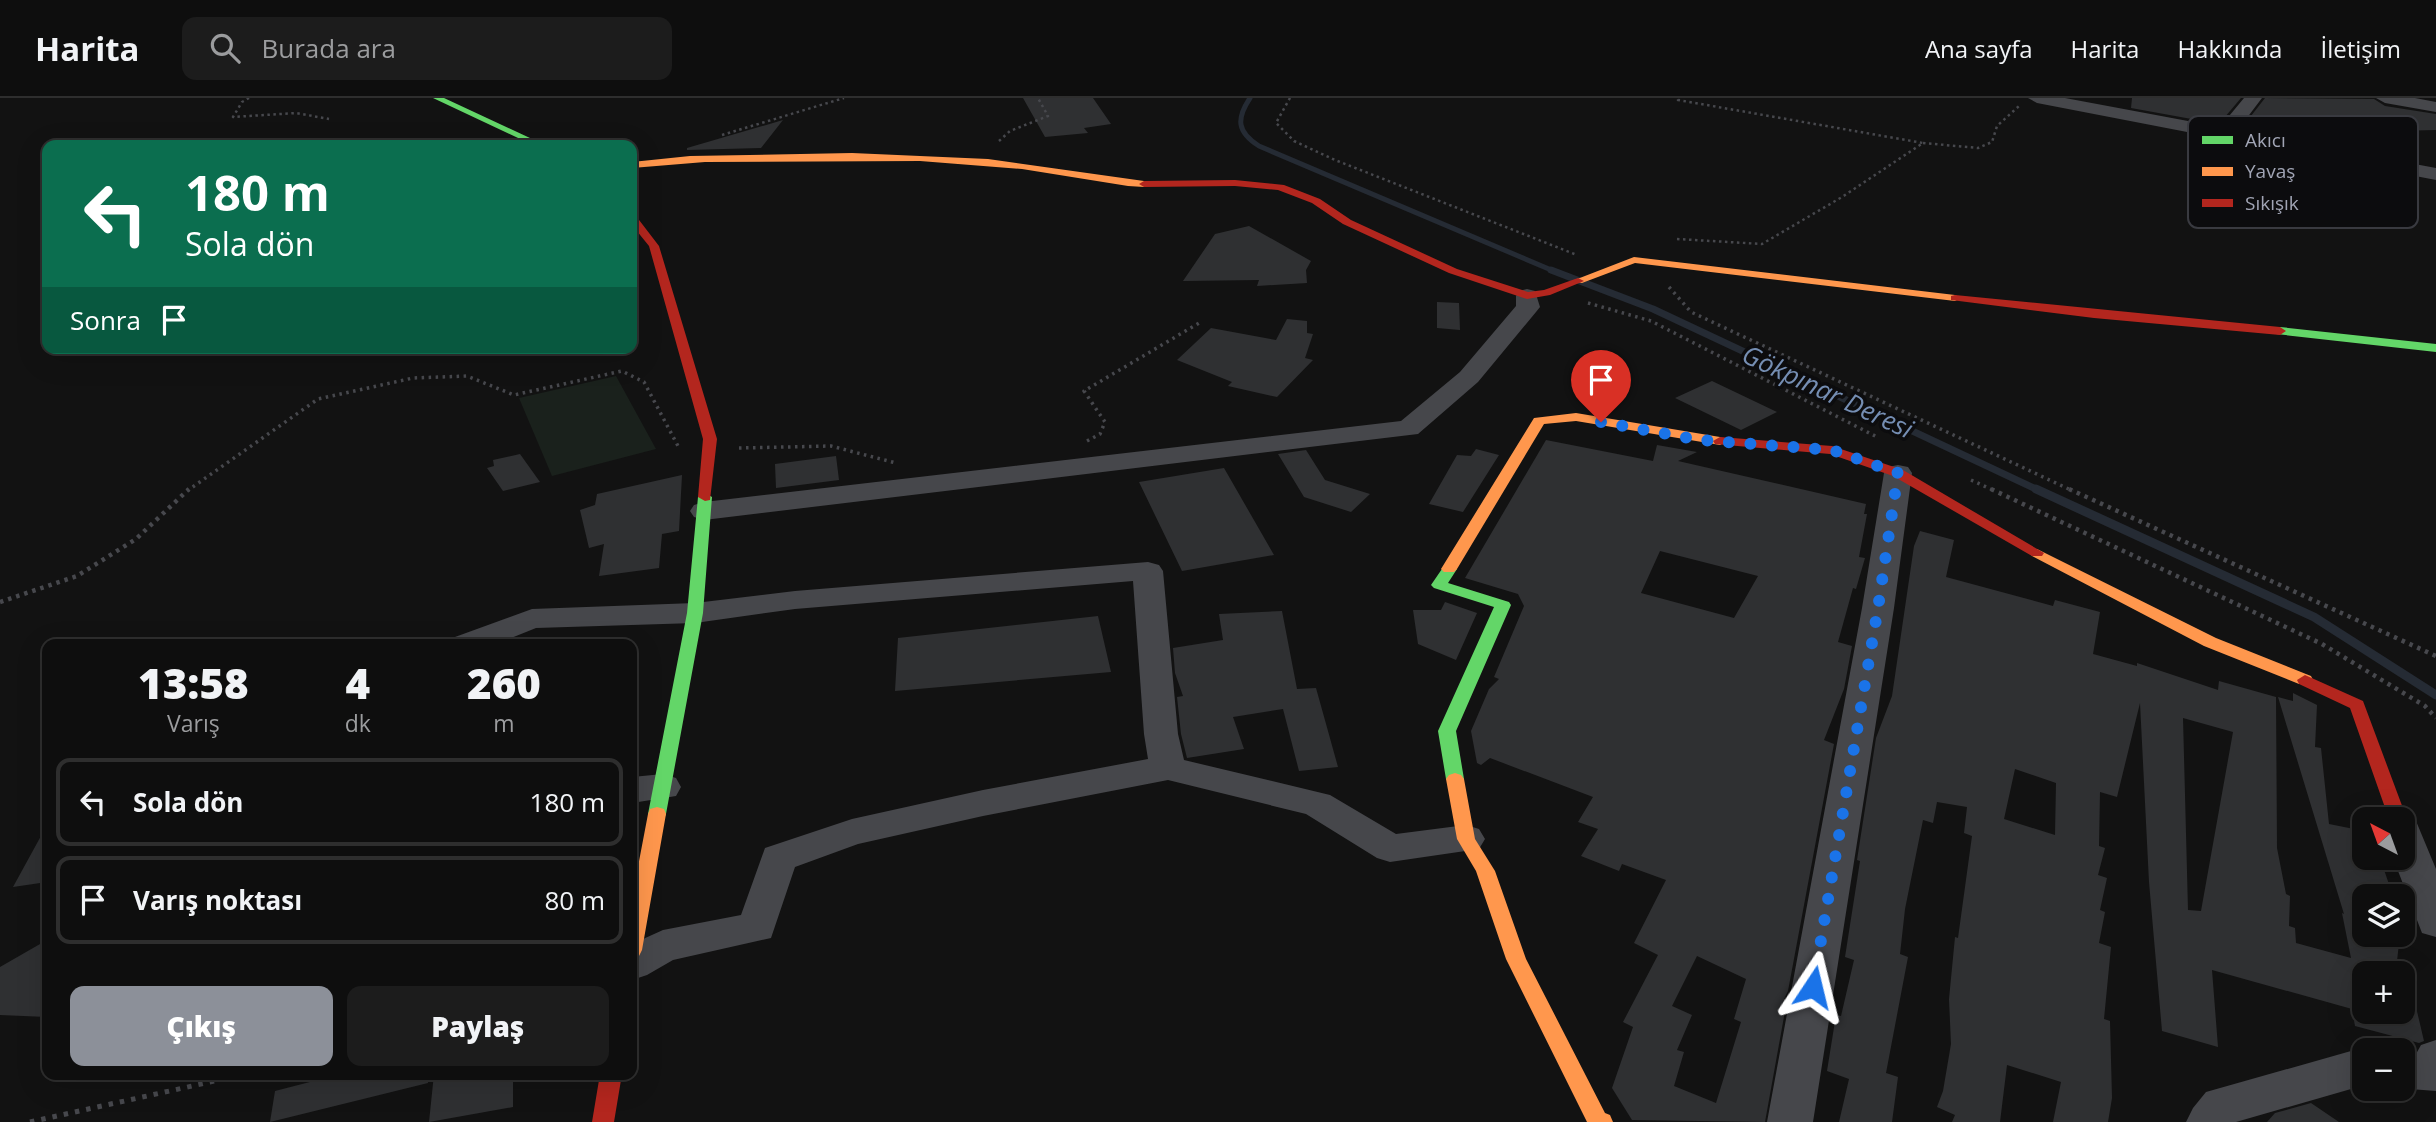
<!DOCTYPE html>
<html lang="tr">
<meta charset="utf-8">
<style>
:root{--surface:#0e0e0e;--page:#1c1c1c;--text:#f1f3f6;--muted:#9b9c9e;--line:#2e2e2e;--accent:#8c9099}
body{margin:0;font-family:"Open Sans",sans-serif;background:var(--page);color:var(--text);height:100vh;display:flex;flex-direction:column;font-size:26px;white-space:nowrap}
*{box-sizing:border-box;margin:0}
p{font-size:23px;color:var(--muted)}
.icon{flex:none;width:38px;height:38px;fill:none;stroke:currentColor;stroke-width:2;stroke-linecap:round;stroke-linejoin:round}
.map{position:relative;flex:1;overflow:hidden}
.panel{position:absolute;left:42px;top:541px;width:595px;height:441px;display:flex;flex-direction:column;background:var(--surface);border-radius:14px;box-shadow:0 7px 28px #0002,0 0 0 2px var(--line)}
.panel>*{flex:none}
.guide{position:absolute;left:42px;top:42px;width:595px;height:214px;border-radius:14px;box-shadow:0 7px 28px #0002,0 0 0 2px var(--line);background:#0b6e4f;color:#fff;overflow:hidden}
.needle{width:46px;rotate:319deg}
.controls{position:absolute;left:2352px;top:709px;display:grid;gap:14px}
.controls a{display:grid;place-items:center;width:63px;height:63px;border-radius:14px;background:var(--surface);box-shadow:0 7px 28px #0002,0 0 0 2px var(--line);font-size:35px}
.pin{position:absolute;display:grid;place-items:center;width:60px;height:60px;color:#fff;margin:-72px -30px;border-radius:50% 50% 50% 0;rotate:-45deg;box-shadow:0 0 7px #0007}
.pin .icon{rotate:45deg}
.me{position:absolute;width:77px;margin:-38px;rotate:10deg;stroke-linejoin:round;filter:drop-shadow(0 0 5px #0008)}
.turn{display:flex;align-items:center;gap:24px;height:147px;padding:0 28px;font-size:32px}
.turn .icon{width:91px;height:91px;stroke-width:2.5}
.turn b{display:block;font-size:49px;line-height:60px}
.then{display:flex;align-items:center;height:66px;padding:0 28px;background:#0003;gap:14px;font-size:26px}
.eta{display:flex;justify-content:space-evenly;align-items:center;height:119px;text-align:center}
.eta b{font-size:42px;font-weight:800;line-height:49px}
.cta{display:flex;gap:14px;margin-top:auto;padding:14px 28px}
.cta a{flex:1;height:80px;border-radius:14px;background:var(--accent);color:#fff;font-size:28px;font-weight:800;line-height:80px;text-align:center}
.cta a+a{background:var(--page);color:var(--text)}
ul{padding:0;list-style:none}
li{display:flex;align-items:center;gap:21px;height:88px;margin:0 14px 10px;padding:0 14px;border:4px solid var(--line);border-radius:14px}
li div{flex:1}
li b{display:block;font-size:26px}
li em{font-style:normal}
header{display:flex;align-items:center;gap:42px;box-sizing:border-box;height:98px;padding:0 35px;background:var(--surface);border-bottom:2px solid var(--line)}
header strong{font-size:33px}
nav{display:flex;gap:38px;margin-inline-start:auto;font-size:24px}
.search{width:490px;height:63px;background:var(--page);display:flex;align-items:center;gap:18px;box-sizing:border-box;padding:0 24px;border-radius:14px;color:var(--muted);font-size:26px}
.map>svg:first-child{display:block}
</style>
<header>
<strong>Harita</strong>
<div class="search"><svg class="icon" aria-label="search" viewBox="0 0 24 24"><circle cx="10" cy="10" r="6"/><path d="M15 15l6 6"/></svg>Burada ara</div>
<nav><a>Ana sayfa</a><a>Harita</a><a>Hakkında</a><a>İletişim</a></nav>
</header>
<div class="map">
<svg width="2436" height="1024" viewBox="0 0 2436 1024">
<rect width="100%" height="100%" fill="#121212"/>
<path fill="#1a211c" d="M616 278 656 351 552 378 519 300Z"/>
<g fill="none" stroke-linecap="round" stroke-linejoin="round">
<path stroke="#252b34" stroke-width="5" d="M1250 0C1236 21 1237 34 1259 48L1556 174"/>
<path stroke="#252b34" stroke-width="7" d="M1551 172 1653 211 2040 393"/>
<path stroke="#252b34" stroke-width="9" d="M2036 391 2314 519 2436 597"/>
</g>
<path fill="#2f3032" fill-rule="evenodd" d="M1023 0H1093L1111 26 1084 30 1088 35 1045 39Z
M2132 0H2241L2219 26 2131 10Z
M2265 0 2374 1 2385 8 2436 16V32L2353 34 2335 25 2317 43 2244 27Z
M783 22 761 50 687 52V50Z
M1249 128 1311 163 1306 172 1307 185 1257 188 1259 182 1183 183 1215 136Z
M1437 204 1459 205 1460 232 1437 230Z
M1287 221 1307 223V235L1313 236 1305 260 1313 262 1277 299 1228 288 1232 284 1177 262 1211 230 1276 242Z
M1712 283 1777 314 1741 332 1675 300Z
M1546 342 1653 363 1657 347 1697 354 1678 363 1866 406 1864 416H1867L1859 459 1865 460 1856 491 1853 490 1838 544 1852 548 1844 591 1824 642 1834 646 1788 893 1784 901 1787 902 1765 1024 1632 1022 1612 990 1633 929 1623 924 1658 857 1634 845 1666 782 1622 766 1619 773 1581 758 1598 731 1578 724 1593 699 1490 660 1481 667 1477 665 1471 633 1489 591 1499 581 1494 579 1524 508 1518 496 1465 480ZM1660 453 1758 478 1734 520 1641 495ZM1697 858 1746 881 1734 921 1741 924 1716 1005 1674 988 1684 954 1677 952 1692 917 1672 908Z
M1476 351 1499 357 1463 414 1429 406 1457 357 1471 358Z
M1306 352 1325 382 1370 396 1351 414 1304 399 1278 356Z
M520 356 540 384 503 393 487 370 494 368 493 362Z
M836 358 839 382 776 390 775 366Z
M1224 370 1274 457 1182 473 1139 384Z
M682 377 679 433 662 436 659 470 599 478 604 446 589 450 580 412 595 407 597 396Z
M1920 433 1954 442 1946 479 2053 508 2055 502 2100 514 2093 556 2137 568V565L2218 592 2219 583 2276 599 2277 750 2286 796 2290 798 2289 828 2295 830 2296 845 2351 860 2342 815 2344 816 2278 599 2293 603V595L2317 607 2315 649 2321 650 2329 726 2364 733V760H2380L2393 798H2364V836H2400L2396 872 2408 875 2424 943 2419 945 2355 928 2352 911 2212 872 2218 949 2162 933 2149 784 2140 605 2117 699 2100 694 2099 748 2105 750 2098 777 2107 780 2100 812 2105 814 2099 845 2111 849 2104 921 2110 923 2112 1000 2108 1024H2053L2061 984 2007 967 2000 1024H1952L1955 1017 1937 1009 1943 993 1951 946 1949 901 1955 839 1958 840 1972 738 1964 735 1967 709 1937 704 1933 725 1923 722 1905 811 1900 856 1908 859 1886 975 1898 979 1892 1024H1839L1849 981 1827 973 1836 917 1841 918 1854 862 1845 859 1860 763 1857 762 1876 640 1892 598 1914 448ZM2183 620 2233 634 2201 813 2188 812ZM2015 671 2056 685 2055 737 2004 721ZM2364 875H2403V914H2364Z
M1445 504 1477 515 1456 562 1418 546 1413 512H1441Z
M1282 513 1297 591 1316 590 1338 669 1299 673 1283 611 1233 619 1244 651 1187 660 1181 636 1177 599 1183 598 1175 575 1173 550 1223 542 1219 516Z
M1098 518 1111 574 895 593 898 540Z
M47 727V784L13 789Z
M47 842V919L0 917V869Z
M341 976H427L428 985 270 1024 275 993Z
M434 976H513V1009L429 1024Z
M2311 1005 2339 1024H2267L2275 1015Z"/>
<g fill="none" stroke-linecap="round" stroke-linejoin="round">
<path stroke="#47484d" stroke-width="2.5" stroke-dasharray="2.5 3.5" stroke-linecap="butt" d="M249 0 242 4 233 19 296 15 329 21
M1290 0 1276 25 1294 43 1335 62 1577 157
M722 37 844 0
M999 43 1010 33 1048 18 1038 0
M1923 45 1978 50 1992 44 1997 28 2019 8
M1677 141 1762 146 1842 99 1923 45 1678 2 1679 0"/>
<path stroke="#47484d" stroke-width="3.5" stroke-dasharray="2.5 4.5" stroke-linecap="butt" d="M1669 189 1691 214 2073 393
M1588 205 1651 223 1877 339
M1087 343 1100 336 1105 324 1084 293 1199 225
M739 350 831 348 896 365
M1971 382 1995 393
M187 393 318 301 413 280 467 278 514 297 622 273 644 284 678 348"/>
<path stroke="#47484d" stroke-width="4.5" stroke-dasharray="3.5 5" stroke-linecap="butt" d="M1991 391 2322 546 2425 608 2436 620
M2069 391 2436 558
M0 504 77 478 136 441 189 391"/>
<path stroke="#47484d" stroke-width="5" stroke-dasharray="4.5 7" stroke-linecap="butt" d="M30 1024 246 976"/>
<path fill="#46474b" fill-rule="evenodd" d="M2028 0H2065L2220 29 2244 0H2262L2237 33 2436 70V82L2037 5Z
M2376 0H2415L2436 4V14L2385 5Z
M1527 191 1535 193 1540 209 1536 214 1478 284 1418 336 704 422 694 419 690 413 694 407 704 404 1401 323 1460 274 1516 208V198L1519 193Z
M1898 367 1908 369 1912 375 1894 510 1813 1024H1767L1862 510 1884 375 1888 369Z
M1148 464 1159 467 1163 473 1178 636 1184 662 1330 697 1396 736 1466 727 1479 731 1485 741 1479 751 1390 764 1377 760 1306 716 1168 682 983 718 858 746 795 769 771 840 673 862 647 877 632 882V846L663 832 741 817 765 750 852 721 983 692 1148 661 1144 636 1133 483 795 511 695 525 536 530 496 546H450L455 539 532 511 695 505 795 493Z
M663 676 676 680 681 689 676 698 632 705V679Z
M2403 720 2416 723 2436 771V839L2422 835 2393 760H2403V721H2398Z
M2436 942V993L2397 990H2403V956H2416L2421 947Z
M2351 953 2364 954V990L2351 991 2236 1024H2186L2193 1010 2206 994Z"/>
<path fill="#63d668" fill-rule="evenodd" d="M433 0H444L545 47H533Z
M2280 229 2436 246V254L2276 236 2274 233Z
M705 395 712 399 703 515 666 716 664 721H650L648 716 687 515 698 399Z
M1449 466 1457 471 1448 485 1509 504 1511 507 1456 633 1464 681 1461 685H1449L1446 681 1438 633 1494 509 1434 490 1431 487 1444 468Z"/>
<path fill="#ff974d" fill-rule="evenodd" d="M852 55 988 61 1144 83 1149 86 1144 89 1128 88 1022 71 920 63 705 64 632 70V64L690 58Z
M1634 159 1955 197 1961 200 1955 203 1635 165 1582 185 1572 183Z
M1576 315 1720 339 1727 343 1720 347 1576 323 1544 326 1457 471 1454 474H1444L1441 471 1534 320Z
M2037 451 2216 540 2311 578 2313 582 2311 586H2299L2204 548 2032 458 2030 455 2032 452Z
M1455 675 1461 677 1464 681 1475 741 1495 773 1526 861 1605 1015 1610 1017 1613 1024H1587L1506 861 1476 773 1457 741 1446 681 1449 677Z
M657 709 664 711 666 716 642 852 639 858 632 860V800L648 716 650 711Z"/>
<path fill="#b3261e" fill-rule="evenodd" d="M1235 82 1284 87 1320 101 1351 122 1457 171 1528 194 1544 192 1578 180 1584 183 1550 197 1527 201 1449 175 1343 126 1312 105 1278 92 1235 88 1144 89 1139 86 1144 83Z
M632 117 636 118 659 148 717 341 710 402 705 403 698 399 703 341 649 148 632 127Z
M1955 197 2280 229 2286 233 2280 237 2094 220 1951 202V198Z
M1720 339 1832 348 1903 372 2044 455 2042 458H2032L1893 378 1830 356 1715 346 1713 343Z
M2305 577 2363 603 2407 721 2405 726 2403 721H2389L2350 610 2299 586 2297 582Z
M600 976H622L614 1024H592Z"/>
</g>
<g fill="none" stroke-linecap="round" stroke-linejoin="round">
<path stroke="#1a73e8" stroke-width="12" stroke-dasharray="0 21.6" d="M1601 324 1700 342 1832 352 1898 375 1878 510 1813 889"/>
</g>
<g text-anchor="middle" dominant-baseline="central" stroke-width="7" stroke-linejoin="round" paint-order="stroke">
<g font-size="26" font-style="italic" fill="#758eb3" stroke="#0c0c0e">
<text transform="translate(1828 293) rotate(25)">Gökpınar Deresi</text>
</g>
</g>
<rect x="2188" y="18" width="230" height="112" rx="10" fill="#0c0c0e" stroke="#393a40" stroke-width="2"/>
<rect x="2202" y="38" width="31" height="8" fill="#63d668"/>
<rect x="2202" y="69" width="31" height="9" fill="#ff974d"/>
<rect x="2202" y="101" width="31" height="8" fill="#b3261e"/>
<g font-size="19" fill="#a1a5b5">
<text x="2245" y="49">Akıcı</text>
<text x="2245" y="80">Yavaş</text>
<text x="2245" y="112">Sıkışık</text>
</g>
</svg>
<div class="controls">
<a><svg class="needle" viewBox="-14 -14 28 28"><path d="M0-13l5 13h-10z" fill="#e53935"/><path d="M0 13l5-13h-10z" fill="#9b9c9e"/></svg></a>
<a><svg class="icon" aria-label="layers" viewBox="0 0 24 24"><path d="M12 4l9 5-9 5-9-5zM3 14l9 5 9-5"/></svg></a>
<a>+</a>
<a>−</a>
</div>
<div class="pin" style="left:1601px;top:324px;background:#d93025"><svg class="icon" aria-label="arrive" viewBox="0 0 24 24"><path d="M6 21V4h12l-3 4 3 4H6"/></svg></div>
<svg class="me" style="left:1813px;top:889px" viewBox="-20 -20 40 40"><path d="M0-17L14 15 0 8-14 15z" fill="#1a73e8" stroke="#fff" stroke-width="4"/></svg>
<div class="guide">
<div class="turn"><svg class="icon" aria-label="left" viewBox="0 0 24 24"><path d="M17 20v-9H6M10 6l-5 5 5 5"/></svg><div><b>180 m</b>Sola dön</div></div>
<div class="then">Sonra<svg class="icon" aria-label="arrive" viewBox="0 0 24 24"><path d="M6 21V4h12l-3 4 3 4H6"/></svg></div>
</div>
<section class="panel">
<div class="eta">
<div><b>13:58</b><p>Varış</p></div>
<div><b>4</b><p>dk</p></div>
<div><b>260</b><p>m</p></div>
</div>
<ul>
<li><svg class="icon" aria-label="left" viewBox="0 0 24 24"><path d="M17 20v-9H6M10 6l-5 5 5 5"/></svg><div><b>Sola dön</b></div><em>180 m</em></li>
<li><svg class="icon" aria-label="arrive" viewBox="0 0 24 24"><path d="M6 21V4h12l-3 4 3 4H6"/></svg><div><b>Varış noktası</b></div><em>80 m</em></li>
</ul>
<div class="cta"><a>Çıkış</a><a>Paylaş</a></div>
</section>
</div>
